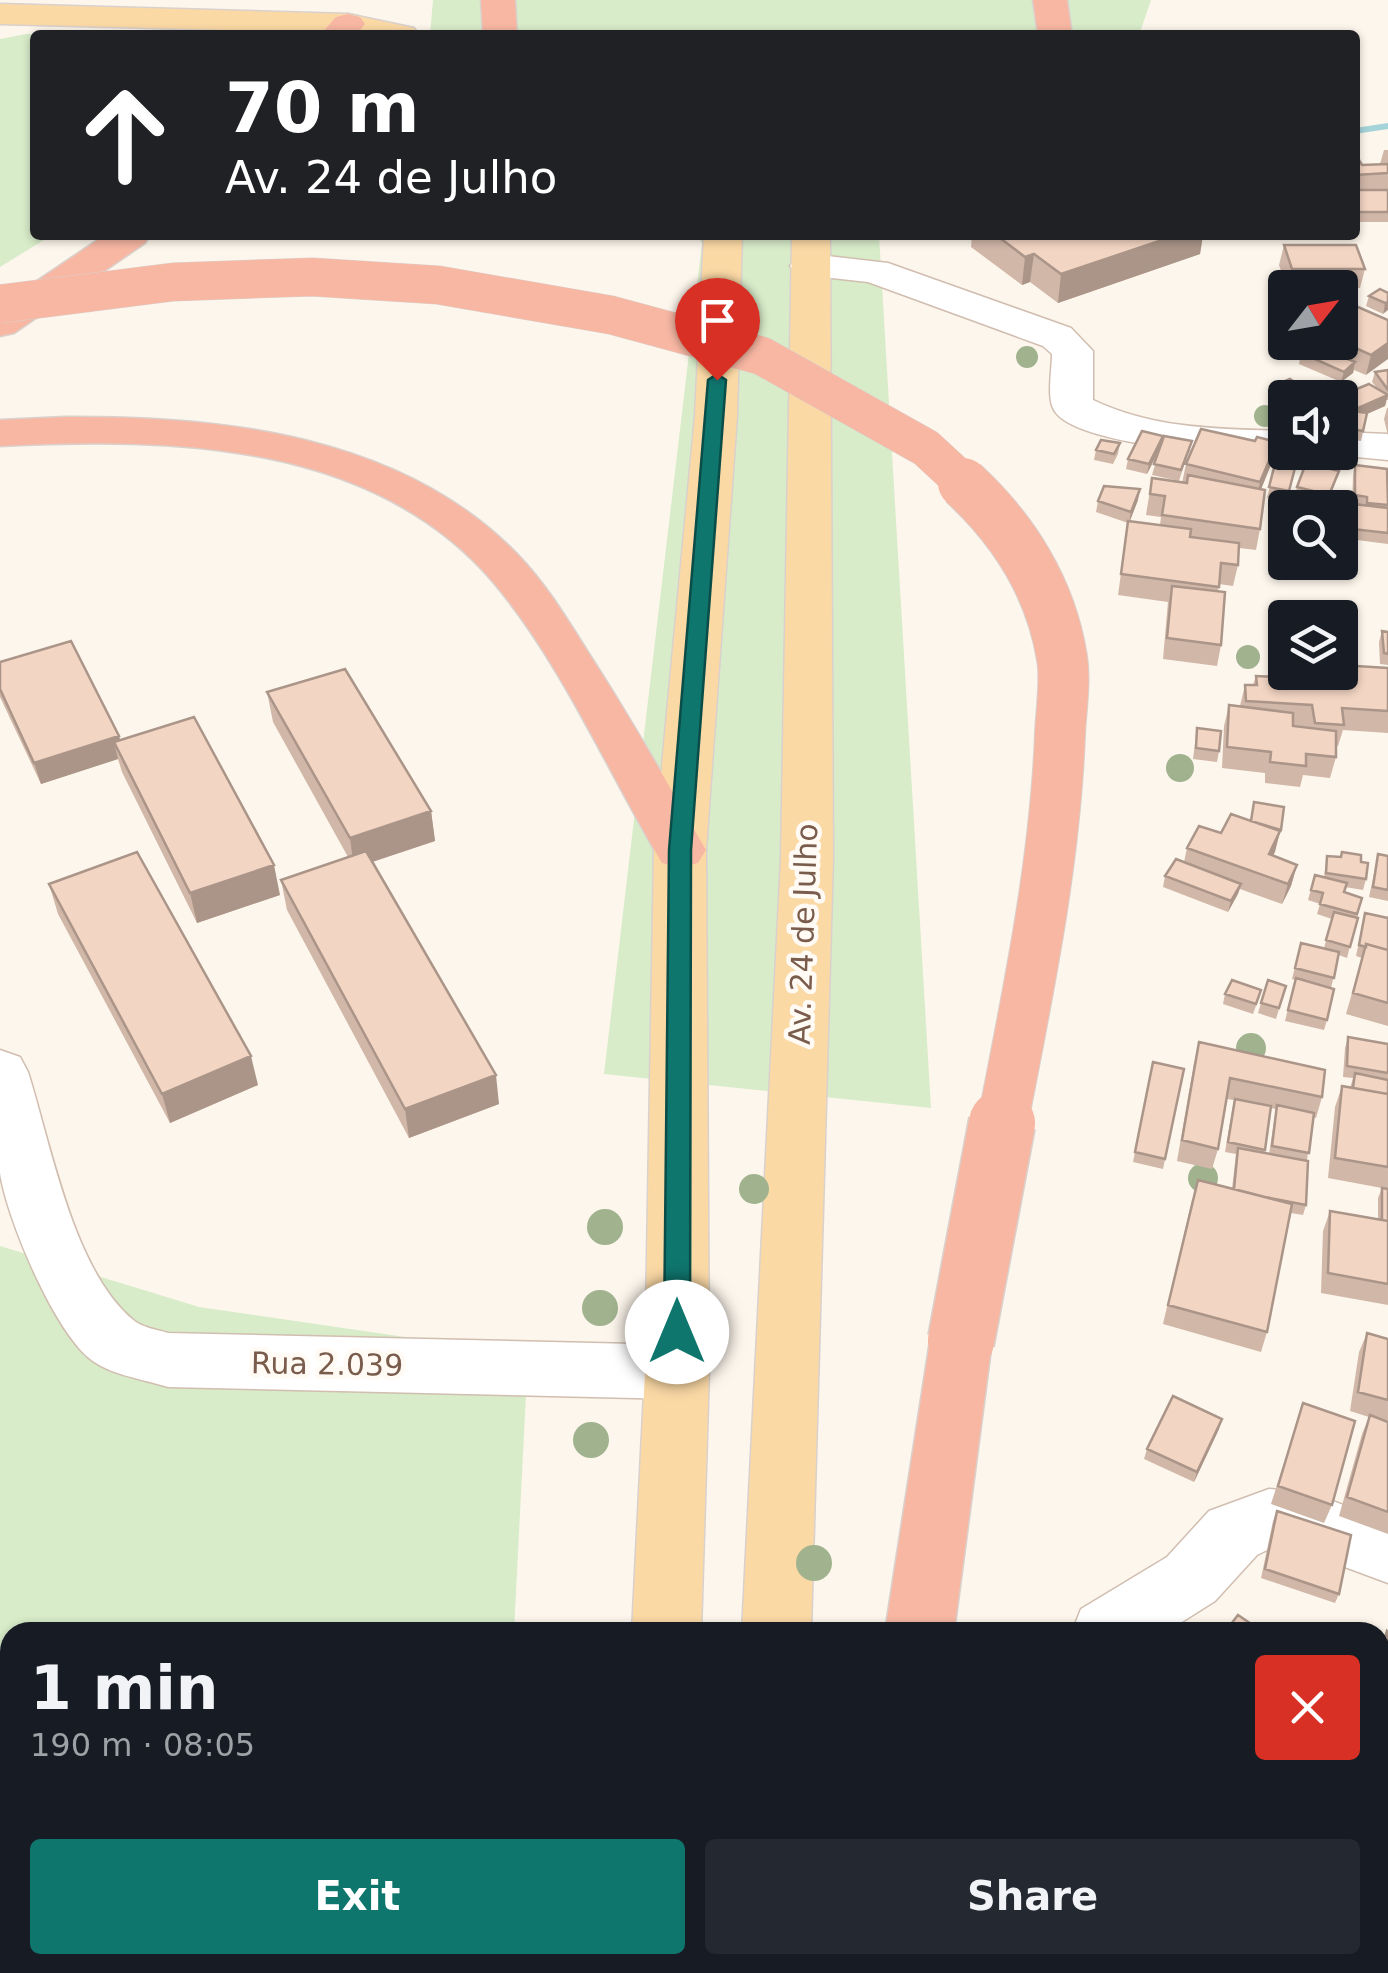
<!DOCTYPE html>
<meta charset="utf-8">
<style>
:root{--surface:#171b24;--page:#242831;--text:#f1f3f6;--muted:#9ea1a6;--accent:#0f766e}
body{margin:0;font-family:"DejaVu Sans",sans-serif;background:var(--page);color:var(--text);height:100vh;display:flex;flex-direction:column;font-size:38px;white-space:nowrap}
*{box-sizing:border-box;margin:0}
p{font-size:32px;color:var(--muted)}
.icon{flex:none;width:55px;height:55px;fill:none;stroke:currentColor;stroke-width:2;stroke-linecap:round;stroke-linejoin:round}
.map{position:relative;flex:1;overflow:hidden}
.sheet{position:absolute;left:0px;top:1622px;width:1390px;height:352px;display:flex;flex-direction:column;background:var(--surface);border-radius:30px 30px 0 0;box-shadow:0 2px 8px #0004}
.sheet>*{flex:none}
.hud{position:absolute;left:30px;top:30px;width:1330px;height:210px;border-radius:10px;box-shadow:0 2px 8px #0004;background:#202124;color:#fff;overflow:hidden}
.needle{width:65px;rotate:59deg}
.controls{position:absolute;left:1268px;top:270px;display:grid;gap:20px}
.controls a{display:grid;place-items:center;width:90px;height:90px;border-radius:10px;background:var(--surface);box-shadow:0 2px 8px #0004;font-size:50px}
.pin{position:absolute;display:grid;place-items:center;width:85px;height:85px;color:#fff;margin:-102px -42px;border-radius:50% 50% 50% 0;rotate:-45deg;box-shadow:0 0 10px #0007}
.pin .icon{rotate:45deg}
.me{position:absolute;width:110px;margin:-55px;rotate:0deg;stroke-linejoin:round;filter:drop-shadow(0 0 8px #0008)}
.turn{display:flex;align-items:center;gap:35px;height:210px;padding:0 30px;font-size:45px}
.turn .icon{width:130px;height:130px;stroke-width:2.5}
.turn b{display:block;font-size:70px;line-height:85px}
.round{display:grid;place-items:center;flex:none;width:105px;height:105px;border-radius:10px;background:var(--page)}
.overview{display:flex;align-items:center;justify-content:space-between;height:170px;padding:0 30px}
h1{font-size:60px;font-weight:600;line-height:75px}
.button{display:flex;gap:20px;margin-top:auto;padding:20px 30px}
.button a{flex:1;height:115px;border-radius:10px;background:var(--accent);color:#fff;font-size:40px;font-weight:600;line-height:115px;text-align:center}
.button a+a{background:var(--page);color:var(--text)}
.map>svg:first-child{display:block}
</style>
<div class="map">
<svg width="1388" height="1973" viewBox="0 0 1388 1973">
<rect width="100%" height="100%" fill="#fdf6ec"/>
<path fill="#d8ecc9" d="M433 0H1151L1139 35H430Z
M26 34 116 35H35V235H52L0 267V39Z
M696 235H879L931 1108 604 1074 702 243Z
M0 1246 199 1307 528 1355 514 1632H10V1747L0 1746Z"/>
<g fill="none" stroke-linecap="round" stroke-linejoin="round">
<path fill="#a5d3da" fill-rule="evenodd" d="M1388 123V129L1355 134V128Z"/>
<defs>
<path id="minor" d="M810 254 888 263 1071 328 1093 351V400C1154 429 1219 429 1285 431V452H1301L1285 457C1245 456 1069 447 1053 408 1047 395 1052 370 1052 354L1043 346 868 282 796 274 790 266 796 258Z
M1340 432 1388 434V460L1325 454 1340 452Z
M0 1050 20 1057 28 1072C51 1145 73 1269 132 1319 142 1328 156 1329 168 1333L677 1345 699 1353 709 1372 699 1391 677 1399 168 1387C143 1379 109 1375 89 1358 53 1328 7 1219 0 1173 0 1134 0 1090 0 1050Z
M1269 1489 1310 1493 1388 1521V1583L1310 1554 1269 1549 1257 1555 1215 1601 1166 1632H1072L1081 1609 1167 1557 1209 1511Z"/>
<path id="major" d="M0 4 348 14 414 28 419 35 0 24Z
M704 235H742L737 416 706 850 709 1372 701 1632H632L645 1372 654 850 695 416Z
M792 235H830L833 858 811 1632H742L781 858Z
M615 1965H691V1973H615Z
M725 1965H801V1973H725Z"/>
<path id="highway" d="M481 0H515L517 35H483Z
M1033 0H1067L1072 35H1038Z
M348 14 360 17 365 24 356 35H320L336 17Z
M105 235H150L145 243 14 333 0 336V306Z
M65 417C223 416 402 435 518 555 548 586 570 624 593 660 633 722 669 786 706 850L698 863 680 868 662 863C608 772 562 664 494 583 374 441 170 437 0 446V420Z
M961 1314 983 1322 992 1341 954 1632H885L930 1341 939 1322Z
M836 1965H912V1973H836Z"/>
</defs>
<use href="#minor" stroke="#d1beb0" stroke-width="3"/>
<use href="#major" stroke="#dad1cd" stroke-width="3"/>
<use href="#highway" stroke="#dad1cd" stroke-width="3"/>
<use href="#minor" fill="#fff" fill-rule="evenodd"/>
<use href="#major" fill="#fbd9a5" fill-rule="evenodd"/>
<use href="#highway" fill="#f7b7a3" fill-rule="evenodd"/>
<defs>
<path id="highway-bridge-far2" d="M0 304 173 282 312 277 438 285 611 315 762 356 926 448 966 485"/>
<path id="highway-bridge-far1" d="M963 483C1014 530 1051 589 1062 658 1066 682 1061 710 1060 734 1055 866 1027 997 1002 1126"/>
<path id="highway-bridge" d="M961 1341 1002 1123"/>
</defs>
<use href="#highway-bridge-far2" stroke="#dad1cd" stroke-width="39" stroke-linecap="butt"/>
<use href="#highway-bridge-far1" stroke="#dad1cd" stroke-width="52" stroke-linecap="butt"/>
<use href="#highway-bridge" stroke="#dad1cd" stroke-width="69" stroke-linecap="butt"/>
<use href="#highway-bridge-far2" stroke="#f7b7a3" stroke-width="38"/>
<use href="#highway-bridge-far1" stroke="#f7b7a3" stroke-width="50"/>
<use href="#highway-bridge" stroke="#f7b7a3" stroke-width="66"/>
</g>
<g fill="#a0b28e">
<circle cx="1027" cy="357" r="11"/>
<circle cx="1265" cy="416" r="11"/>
<circle cx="1248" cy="657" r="12"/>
<circle cx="1180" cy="768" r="14"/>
<circle cx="1251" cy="1048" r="15"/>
<circle cx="1203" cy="1178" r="15"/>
<circle cx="754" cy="1189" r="15"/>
<circle cx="605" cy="1227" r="18"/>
<circle cx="600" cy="1308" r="18"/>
<circle cx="591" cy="1440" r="18"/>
<circle cx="814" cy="1563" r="18"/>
</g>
<path fill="#d1b7a8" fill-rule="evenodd" d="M1384 150H1388V222H1355V156L1362 165 1380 164Z
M972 235H1203L1200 254 1058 303 1030 282 1022 285 971 247Z
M1284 245 1365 269 1360 288H1287L1279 265Z
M1388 293 1383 314 1366 306 1369 296Z
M1340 320H1388L1366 375 1354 370 1353 373 1341 382 1299 364 1301 353 1318 347 1319 342H1340Z
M1388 370V400H1386L1385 406 1367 414 1361 441 1340 438V398L1337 397 1377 388 1372 382 1375 372Z
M1290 379 1285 398V420L1272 411 1274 401 1269 397 1271 387Z
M1387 408H1388V436L1384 419Z
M1192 441 1179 481 1152 475 1160 448 1147 474 1126 469 1128 459 1161 445Z
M1255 441 1277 442 1272 462 1261 489 1260 529 1256 550 1239 548 1238 565 1233 586 1219 584 1218 591 1221 645 1217 666 1163 659 1168 602 1118 595 1128 523 1096 512 1098 501 1138 500 1130 521 1160 525 1161 517 1146 515 1152 478 1182 483 1186 464Z
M1120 443 1118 454 1113 464 1094 460 1096 450Z
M1277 456 1297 460 1289 493 1295 494 1297 487 1336 481 1329 499 1285 508V530L1278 529 1283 501 1267 498Z
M1355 465 1388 497V544L1349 539 1350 514 1352 506 1353 476Z
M1340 538 1356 541 1348 570 1324 565V562H1340Z
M1382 631 1388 632V665L1380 664 1379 642Z
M0 662 119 736 120 740 280 895 197 923 122 772 118 759 41 784 0 697Z
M1388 668V733L1343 730 1338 746H1336V757L1330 778 1303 775 1300 787 1265 783V773L1222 768 1224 726 1229 705 1240 706 1245 685H1253L1256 676 1310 679 1312 674H1325L1326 672Z
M267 692 431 811 435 841 372 862 499 1104 409 1138 287 910 281 880 348 857 273 722Z
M1197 728 1219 751 1217 762 1193 759Z
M1254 802 1281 830 1273 856 1297 865 1291 886 1282 904 1240 889 1228 912 1163 887 1165 876 1184 862 1187 848 1250 821Z
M1378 854 1388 856V901L1369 897Z
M1327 856 1361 862 1366 879 1363 890 1345 887 1344 892 1362 898 1347 958 1339 955 1331 988 1327 1020 1324 1030 1285 1021 1295 980 1292 979 1301 943 1324 948 1332 919 1317 914 1320 904 1308 900 1315 875 1324 877Z
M49 884 258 1085 170 1123 58 914Z
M1365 913 1387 918 1388 915V1026L1346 1014 1362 958 1356 956Z
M1268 980 1286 986 1276 1019 1258 1013Z
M1225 994 1258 1000 1253 1014 1223 1004Z
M1348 1037 1388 1044V1305L1321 1293 1323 1231 1330 1211 1378 1220V1198L1382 1188 1328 1178 1335 1107 1342 1086 1350 1088 1353 1078 1343 1077 1345 1048Z
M1199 1042 1322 1097 1316 1118 1313 1117 1307 1160 1306 1205 1303 1215 1291 1213 1267 1332 1261 1352 1163 1324 1192 1200 1232 1189 1236 1154 1225 1152 1234 1100 1227 1099 1218 1149 1212 1169 1177 1161 1194 1063ZM1270 1108 1276 1109 1269 1154 1264 1153Z
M1153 1062 1184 1069 1163 1169 1133 1162Z
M1367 1333 1388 1339V1534L1339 1516 1362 1434 1369 1417 1350 1411 1359 1352Z
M1303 1403 1332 1505 1324 1523 1271 1504Z
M1219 1429 1194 1482 1144 1459 1147 1449Z
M1277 1511 1339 1594 1335 1603 1261 1578 1273 1521Z
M1387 1631 1388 1748 1383 1756H1380V1645Z"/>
<path fill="#aa9588" d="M1177 235H1203L1200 254 1058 303 1061 274Z
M1034 254 1030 282 1022 285 1025 257Z
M1388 302V310L1383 314 1385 303Z
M1388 343V359L1366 375 1371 355Z
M1355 362 1353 373 1341 382 1344 372Z
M1388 395 1385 406 1353 420 1356 409Z
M1163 436 1161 446 1147 474 1149 464Z
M1277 442 1272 462 1256 502 1260 482Z
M1140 489 1138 500 1129 523 1131 512Z
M119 736 125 757 114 742 118 759 41 784 34 763Z
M431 811 435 841 354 868 350 838Z
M1280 831 1275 852 1263 875 1269 854Z
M274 865 280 895 197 923 190 893Z
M1297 865 1291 886 1282 904 1288 884Z
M1241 884 1238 894 1228 912 1231 901Z
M251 1056 258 1085 170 1123 162 1094Z
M496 1075 499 1104 409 1138 405 1109Z
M1222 1419 1219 1429 1194 1482 1197 1472Z"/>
<path fill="#f3d5c3" stroke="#aa9588" stroke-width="2.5" d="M1356 155 1362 165 1388 164V173L1355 175Z
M1355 190H1388V212H1355Z
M996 235H1177L1061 274 1034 254 1025 257Z
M1284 245H1356L1365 269H1292Z
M1380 289 1388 293V302L1385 303 1369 296Z
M1358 307 1388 320V343L1371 355 1340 341V320Z
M1313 344 1355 362 1344 372 1301 353Z
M1388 370V390L1375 372Z
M1290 379 1318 398H1285V408L1274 401 1285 396 1271 387Z
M1369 384 1388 395 1356 409 1337 397Z
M1340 409 1367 413 1363 431 1340 427Z
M1201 429 1255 441 1257 437 1277 442 1260 482 1186 464Z
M1142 431 1163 436 1149 464 1128 459Z
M1164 436 1192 441 1181 470 1154 464Z
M1101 440 1120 443 1114 454 1096 450Z
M1277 456 1297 460 1289 491 1269 487Z
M1306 463 1339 471 1329 495 1297 487Z
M1355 465 1387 469 1388 505 1367 503V497L1355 495Z
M1188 475 1265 490 1260 529 1162 515 1165 496 1150 494 1152 478 1187 483Z
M1104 486 1140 489 1131 512 1098 501Z
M1285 493 1338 501 1337 508H1285V519H1281Z
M1353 504 1388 508V533L1352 529Z
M1128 521 1191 529 1190 537 1239 543 1238 565 1221 563 1219 587 1121 574Z
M1340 538 1356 541 1350 559 1340 557Z
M1172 586 1225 592 1221 645 1167 638Z
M1382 631 1388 632V654L1384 653Z
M71 641 119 736 34 763 0 689V662Z
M1340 665 1388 668V711L1342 708 1344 725 1315 723 1312 705 1246 701 1245 685H1257L1256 676 1313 679 1312 674 1330 675V672H1340Z
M345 669 431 811 350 838 267 692Z
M1229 705 1293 713V726L1336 731V757L1306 754V766L1270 762 1271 752 1227 747Z
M194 717 274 865 190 893 114 742Z
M1197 728 1221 731 1219 751 1196 748Z
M1254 802 1284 807 1281 830 1251 821Z
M1231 814 1280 831 1269 854 1297 865 1288 884 1187 848 1199 826 1221 833Z
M366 851 496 1075 405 1109 281 880Z
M137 852 251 1056 162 1094 49 884Z
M1342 852 1361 855V862L1368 863 1366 879 1326 873 1327 856 1341 857Z
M1378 854 1388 856V890L1373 887Z
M1176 859 1241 884 1231 901 1165 876Z
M1315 875 1347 883 1344 892 1362 898 1357 914 1320 904 1323 893 1311 890Z
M1334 912 1358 918 1350 947 1326 940Z
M1365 913 1388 918V950L1366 944V947L1359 945Z
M1301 943 1339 952 1334 978 1295 968Z
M1366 944 1388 950V1003L1353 993Z
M1296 978 1334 989 1327 1020 1288 1010Z
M1232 980 1261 990 1256 1004 1225 994Z
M1268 980 1286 986 1279 1008 1261 1003Z
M1348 1037 1388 1044V1073L1347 1066Z
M1199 1042 1325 1070 1322 1097 1230 1078 1218 1149 1182 1140Z
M1153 1062 1184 1069 1165 1159 1135 1152Z
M1355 1073 1388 1080V1094L1353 1088Z
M1342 1086 1388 1094V1167L1335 1158Z
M1235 1099 1271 1106 1265 1150 1228 1142Z
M1277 1105 1314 1113 1309 1153 1272 1146Z
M1238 1148 1308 1161 1306 1205 1265 1197 1234 1189Z
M1198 1180 1292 1204 1267 1332 1168 1305Z
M1382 1188 1388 1189V1221L1382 1220Z
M1330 1211 1388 1221V1284L1328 1273Z
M1367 1333 1388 1339V1400L1358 1392Z
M1173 1396 1222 1419 1197 1472 1147 1449Z
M1303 1403 1355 1421 1332 1505 1278 1486Z
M1370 1415 1388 1422V1512L1347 1497Z
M1277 1511 1351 1535 1339 1594 1265 1569Z
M1238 1615 1263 1632H1225Z
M1387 1631 1388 1632V1678L1380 1675V1655Z
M1380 1696 1388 1697V1748L1380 1746Z
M455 1965H497L496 1973H453Z
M1044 1965H1139L1138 1973H1042Z
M1161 1965H1261L1258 1973H1158Z
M1354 1965H1370L1376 1973H1342Z"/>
<path fill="#0f766e" stroke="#0a4d48" stroke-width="2.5" d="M717 374 726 380 691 850 690 1332 686 1340 677 1343 668 1340 664 1332 669 850 708 380Z"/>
<g text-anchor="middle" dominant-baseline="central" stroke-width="9" stroke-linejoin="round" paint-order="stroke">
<g font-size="30" fill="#7a5c4d" stroke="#fffaf3">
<text transform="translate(803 934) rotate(-88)">Av. 24 de Julho</text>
<text transform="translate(327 1364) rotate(1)">Rua 2.039</text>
</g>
</g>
</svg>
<div class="controls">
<a><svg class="needle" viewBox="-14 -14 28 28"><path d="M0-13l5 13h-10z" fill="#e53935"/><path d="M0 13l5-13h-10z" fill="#9ea1a6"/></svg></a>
<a><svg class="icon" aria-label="sound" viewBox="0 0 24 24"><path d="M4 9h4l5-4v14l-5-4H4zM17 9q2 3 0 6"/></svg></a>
<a><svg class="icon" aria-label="search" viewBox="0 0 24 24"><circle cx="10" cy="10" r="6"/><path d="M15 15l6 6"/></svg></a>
<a><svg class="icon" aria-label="layers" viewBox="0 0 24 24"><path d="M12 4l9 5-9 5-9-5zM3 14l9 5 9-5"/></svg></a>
</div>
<div class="pin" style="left:717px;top:380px;background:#d93025"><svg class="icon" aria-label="arrive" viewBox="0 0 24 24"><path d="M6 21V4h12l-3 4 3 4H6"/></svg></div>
<svg class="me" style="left:677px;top:1332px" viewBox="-20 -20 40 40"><circle r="19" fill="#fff"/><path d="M0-13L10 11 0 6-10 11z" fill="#0f766e"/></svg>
<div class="hud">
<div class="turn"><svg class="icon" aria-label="ahead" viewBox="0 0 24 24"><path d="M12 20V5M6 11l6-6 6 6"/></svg><div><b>70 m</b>Av. 24 de Julho</div></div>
</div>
<section class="sheet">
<div class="overview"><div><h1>1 min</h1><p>190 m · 08:05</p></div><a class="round" style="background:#d93025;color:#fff"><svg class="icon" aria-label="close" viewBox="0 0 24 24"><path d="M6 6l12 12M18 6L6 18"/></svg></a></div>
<div class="button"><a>Exit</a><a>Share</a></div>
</section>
</div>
